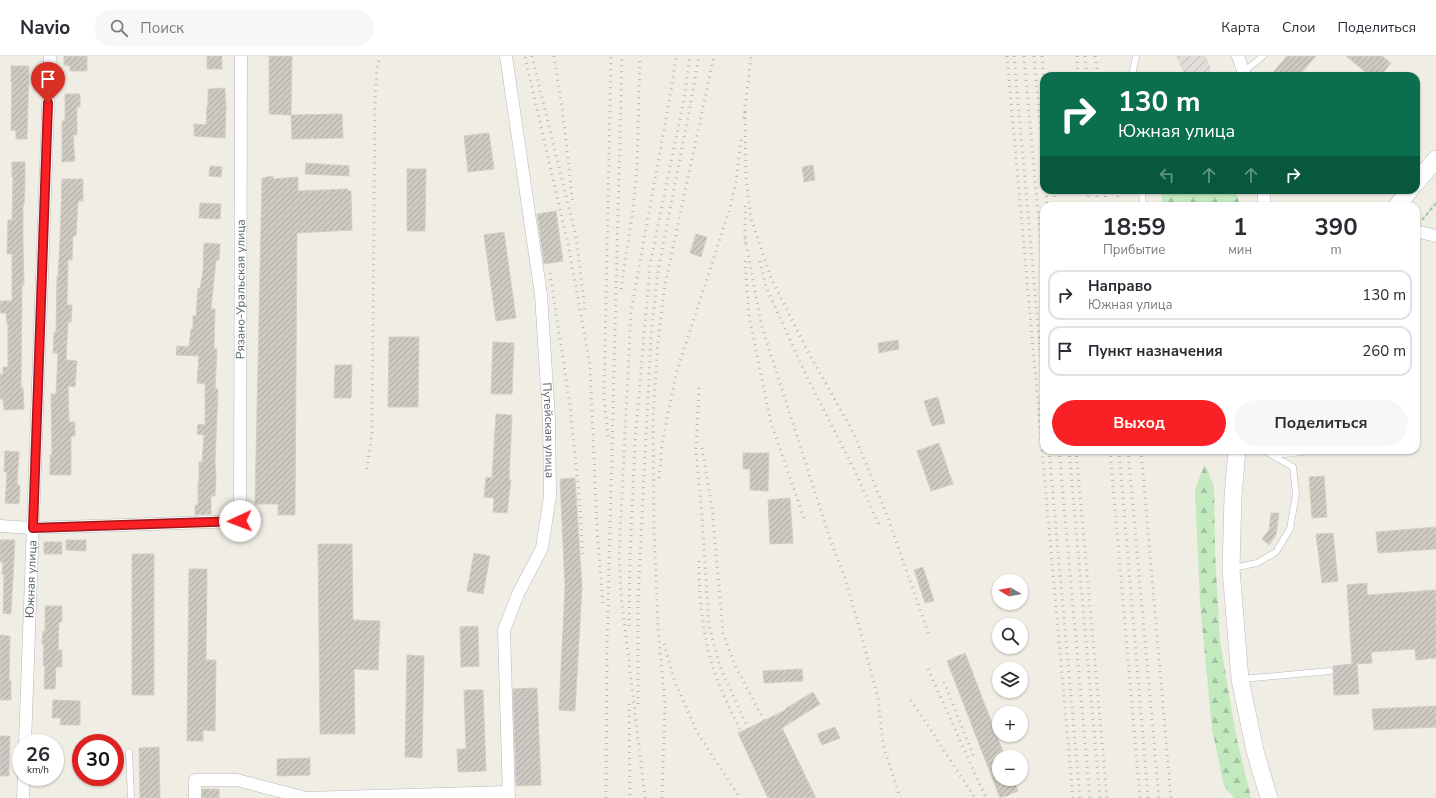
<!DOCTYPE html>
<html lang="ru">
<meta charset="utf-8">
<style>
:root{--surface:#fff;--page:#f7f7f7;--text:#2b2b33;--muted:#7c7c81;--line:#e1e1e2;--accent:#fa2126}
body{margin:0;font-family:"Nunito Sans",sans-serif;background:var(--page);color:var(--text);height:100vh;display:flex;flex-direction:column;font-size:15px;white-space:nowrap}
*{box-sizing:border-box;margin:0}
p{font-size:13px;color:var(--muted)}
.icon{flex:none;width:22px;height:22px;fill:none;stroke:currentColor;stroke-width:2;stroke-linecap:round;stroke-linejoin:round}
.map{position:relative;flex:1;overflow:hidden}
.details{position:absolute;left:1040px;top:146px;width:380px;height:252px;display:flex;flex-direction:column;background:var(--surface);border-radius:12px;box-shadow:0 1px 3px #0004}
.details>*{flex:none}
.guide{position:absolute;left:1040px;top:16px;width:380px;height:122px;border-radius:12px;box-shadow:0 1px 3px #0004;background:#0b6e4f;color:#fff;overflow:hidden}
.needle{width:26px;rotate:280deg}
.controls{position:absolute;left:992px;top:518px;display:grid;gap:8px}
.controls a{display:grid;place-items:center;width:36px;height:36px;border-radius:50%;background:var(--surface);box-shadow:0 1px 3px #0004;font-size:20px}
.speed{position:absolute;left:12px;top:678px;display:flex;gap:8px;font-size:20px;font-weight:700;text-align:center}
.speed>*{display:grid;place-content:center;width:52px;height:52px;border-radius:50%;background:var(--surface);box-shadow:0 1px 3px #0004;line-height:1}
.speed small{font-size:10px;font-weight:400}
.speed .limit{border:6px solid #d22;background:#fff;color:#111}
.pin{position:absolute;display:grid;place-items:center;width:34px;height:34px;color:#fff;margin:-41px -17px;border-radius:50% 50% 50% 0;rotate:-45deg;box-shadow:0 0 4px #0007}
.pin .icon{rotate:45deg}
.me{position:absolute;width:44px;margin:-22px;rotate:268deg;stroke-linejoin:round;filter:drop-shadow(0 0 3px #0008)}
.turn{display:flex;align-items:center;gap:14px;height:84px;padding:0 12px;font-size:18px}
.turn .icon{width:52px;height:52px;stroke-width:2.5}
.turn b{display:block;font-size:28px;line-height:34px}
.lanes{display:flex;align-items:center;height:38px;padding:0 12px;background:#0003;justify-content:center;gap:20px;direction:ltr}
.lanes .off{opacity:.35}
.eta{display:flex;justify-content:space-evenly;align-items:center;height:68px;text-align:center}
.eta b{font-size:24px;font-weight:700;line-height:28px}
.action{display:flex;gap:8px;margin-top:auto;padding:8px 12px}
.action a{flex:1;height:46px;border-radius:24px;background:var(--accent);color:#fff;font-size:16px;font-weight:700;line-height:46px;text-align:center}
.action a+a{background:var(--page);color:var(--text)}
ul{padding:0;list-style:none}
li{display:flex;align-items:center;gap:12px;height:50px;margin:0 8px 6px;padding:0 4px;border:2px solid var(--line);border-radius:12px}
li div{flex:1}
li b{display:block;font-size:15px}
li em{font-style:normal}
header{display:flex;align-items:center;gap:24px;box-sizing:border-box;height:56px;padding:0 20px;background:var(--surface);border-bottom:1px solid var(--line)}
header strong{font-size:19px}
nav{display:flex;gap:22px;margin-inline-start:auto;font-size:14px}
.search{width:280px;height:36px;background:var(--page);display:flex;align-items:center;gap:10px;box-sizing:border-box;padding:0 14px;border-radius:22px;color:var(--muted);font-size:15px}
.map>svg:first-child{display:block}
</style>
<header>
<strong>Navio</strong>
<div class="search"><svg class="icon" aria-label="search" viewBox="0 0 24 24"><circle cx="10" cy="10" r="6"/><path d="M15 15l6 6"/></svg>Поиск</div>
<nav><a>Карта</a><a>Слои</a><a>Поделиться</a></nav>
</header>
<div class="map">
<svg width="1436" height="742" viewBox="0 0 1436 742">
<defs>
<pattern id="industrial-furrows" width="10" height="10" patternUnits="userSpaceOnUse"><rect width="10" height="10" fill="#e1ded9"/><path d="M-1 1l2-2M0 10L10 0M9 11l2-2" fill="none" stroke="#bab7b4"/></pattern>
<pattern id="forest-firs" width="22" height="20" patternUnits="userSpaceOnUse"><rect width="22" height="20" fill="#c3eabf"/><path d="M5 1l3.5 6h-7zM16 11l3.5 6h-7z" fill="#a2c19f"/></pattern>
<pattern id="building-hatch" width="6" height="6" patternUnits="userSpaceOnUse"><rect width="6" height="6" fill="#cec9c3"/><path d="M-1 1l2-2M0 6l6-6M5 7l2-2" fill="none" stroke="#aaa7a2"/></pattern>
</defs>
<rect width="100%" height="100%" fill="#f0ede5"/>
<path fill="url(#industrial-furrows)" d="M1176 0H1205L1210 10 1211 20H1185Z"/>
<path fill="url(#forest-firs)" d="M1161 134H1236L1240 150H1162Z
M1205 408 1214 431 1215 496 1220 585 1236 679 1251 742H1234L1224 730 1212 673 1200 547 1195 433Z"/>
<path fill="url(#building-hatch)" stroke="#d6cec2" d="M64 0H87V15H70V10L64 9Z
M207 0H222V13H207Z
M269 0H292L291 59 269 58Z
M1287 0H1316L1299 20H1270Z
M1346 0H1382L1391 7 1380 20H1370Z
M11 10H29L27 83H16V75L11 74 12 26H11Z
M225 32 226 51 225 82 194 80V68L206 69 207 50H208V33Z
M65 38H80V51H77V79H73L75 105 62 106V65H65Z
M342 58 343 82 292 83 291 59Z
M489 77 494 113 468 116 464 80Z
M12 106H25V131L24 149H23V186L24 229H22L21 332H23L24 353 4 354 3 343H0V318H3V311H8V268H7L6 257H0V245H12V198H7L8 164H12L13 121H12Z
M306 107 349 110V120L305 118Z
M813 109 815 124 804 126 802 111Z
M210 110 222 111 221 121 209 120Z
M407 113H426L425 175H407Z
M273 120V123L298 121V135L348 133V135H351L352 174 297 177 295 459H278V448H255L262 122Z
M62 123H83V145H78L76 180H73L72 204H68L67 249H72L71 266H68L66 304 77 305 75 331 68 330 69 366H75V380H71V419H50V399L52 400 51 338H56L58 297H53L54 276H56L57 220H58L60 185Z
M200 147 221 148 220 163 199 162Z
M556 155 563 205 544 208 537 158Z
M504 176 516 262 496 265 484 179Z
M696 178 707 181 701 201 690 197Z
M204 187 220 188 219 204H216L211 253H215L214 293H217L215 333H218L215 406 216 421 215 440H211V458L195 459V449H198V427H199V406H202L204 379 197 378 198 368 205 369V328L197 327 199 300 176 299 177 290 189 291 191 273H193V260H196L198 232 200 233 203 215Z
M389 281H419L418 351H388Z
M898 284 899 293 879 297 878 287Z
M493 286 514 287 512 338H491Z
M335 309H352L351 342H334Z
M938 341 945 367 932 370 924 345Z
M496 358 512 359 509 424H511L507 457 493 456 494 442 484 441 486 421 492 422Z
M939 387 953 428 931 435 917 395Z
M5 395 19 396 17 429H20L19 448 5 447 7 416H4Z
M743 397H769L768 435 750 434V413H743Z
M1324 420 1327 461 1312 462 1309 421Z
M575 422 582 531 575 655 559 654 565 531 560 423Z
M790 442 793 487 770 488 768 444Z
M1271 457H1279L1276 479 1269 489 1262 483 1269 474Z
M1436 471V493L1378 497 1376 476Z
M1333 477 1338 525 1322 527 1316 478Z
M0 484H15L11 558 3 557 4 518H2L3 506H0Z
M66 484H86V495L66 494Z
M44 486H62V498H44Z
M318 488H352L353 564 380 565 378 614 354 613 355 678H320Z
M474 497 490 500 483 538 467 535Z
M132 498H154V639H132Z
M923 511 934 545 925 547 914 514Z
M189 513H207L206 604H216L215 675 203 674V685H187Z
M1367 527V539L1436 534V602L1416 604 1415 593 1371 596 1372 607 1357 608 1359 638 1334 639 1333 618 1334 615 1333 610 1352 608 1347 529Z
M45 550H62V566H59L58 594H62V611H56L55 633H44L45 610H43L44 588H42L43 575H45Z
M478 570 479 610 461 611 460 571Z
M0 579 10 580 9 625H11V644H0Z
M965 597 1005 701H999V723H1014L1018 735 1000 742 947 605Z
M407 599 424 600 422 702 405 701Z
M802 613 803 625 764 627 763 615Z
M537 632 541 729 516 730 513 633Z
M464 634H483L486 715 458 716 457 693H466Z
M813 636 820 648 782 672 816 742H768L738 677 786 654 785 653Z
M53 644 80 645V669H60L61 662H52Z
M1436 650V671L1374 674 1372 653Z
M835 671 840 682 822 689 817 678Z
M0 680H10L9 720H0Z
M159 691 160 742H140L139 692Z
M310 702V719L277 720V703Z
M202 733H219V742H202Z"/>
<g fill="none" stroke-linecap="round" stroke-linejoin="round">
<defs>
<path id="lane" d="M1245 15 1263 0
M1132 20 1136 0
M1142 134 1143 150
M1263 394C1276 400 1294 398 1308 394
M1233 512 1257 507 1276 496 1290 473 1296 438 1293 411 1270 398
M1242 623 1330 615
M129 696 131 742"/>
<g id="street">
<path id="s1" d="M506 0 541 239 549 363 550 440 542 492 518 538 504 574 509 742"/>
<path d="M1238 0 1245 20"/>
<path d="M1263 134 1265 150"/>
<path d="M1416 175 1436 180"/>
<path id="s2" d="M0 470 33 472 240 465 241 0"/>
<path id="s3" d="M25 687 50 0"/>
<path d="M23 742 24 721"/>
<path d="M195 742V724H237L306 742 508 736"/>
</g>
<path id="secondary" d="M1416 127 1436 103
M1397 150 1410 134
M1237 394 1233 440 1231 513 1240 623 1255 695 1269 742"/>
</defs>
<use href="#lane" stroke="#b5b9bd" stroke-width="7"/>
<use href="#street" stroke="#b5b9bd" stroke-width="13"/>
<use href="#secondary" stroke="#b6bbc0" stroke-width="18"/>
<path stroke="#99cfa2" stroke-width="2" stroke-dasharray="4 2" stroke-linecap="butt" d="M1422 164 1436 147"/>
<use href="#lane" stroke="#fff" stroke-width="6"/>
<use href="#street" stroke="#fff" stroke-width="12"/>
<use href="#secondary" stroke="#fff" stroke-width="17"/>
<path stroke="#b6b7b8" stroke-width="3" stroke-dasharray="1 5" stroke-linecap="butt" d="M532 0 576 181 585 255
M554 0 563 58 573 149
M1007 0 1073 742
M1014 0 1044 338
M1024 0 1044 223
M1034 0 1044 112
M1042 0 1044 26
M1077 0 1078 20
M1085 0 1087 20
M1095 0 1098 20
M525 1 569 193 590 309 597 473 603 548
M745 56 746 121 751 162 771 222 806 292 854 378 885 454 929 579
M744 62 751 0
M1046 134 1047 150
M1054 134 1055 150
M1088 134 1089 150
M1096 134 1098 150
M1105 134 1106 150
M1117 134 1119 150
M745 182 762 271 830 483 845 522 860 574 878 642 883 688 900 742
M745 187V149
M745 205 749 260 771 367 805 465
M760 205 766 231 806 319 855 415 879 469
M550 217 570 349 579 440 583 501
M621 233 633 153 637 113 640 0
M699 332 696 394 702 460 709 570 720 611 748 672
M608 380 604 341 611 0
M702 392 712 451 723 577 734 607 764 665
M1049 394 1080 742
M1059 394 1090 742
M1069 394 1100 742
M1076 394 1107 742
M1110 394 1140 742
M1119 394 1148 742
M1128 394 1159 742
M1141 394 1171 742
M367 413 372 377 375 46 377 12 380 0
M659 422 662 388 676 318 730 152 736 125 741 83
M699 505C699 541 702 576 713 611 720 633 731 655 741 676
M629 570 630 500 635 387 650 209 684 43 690 0
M664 588 675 626 697 676 740 742
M928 613 986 742
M944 626 974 701
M911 644 975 742
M629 648 630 742
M638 648V544L651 280 658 215 691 46 699 0
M1007 739 1008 742
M606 742 607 592 622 0
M645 742 621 538 619 499 631 255 671 35 676 0
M662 742 665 649 658 571 654 472 653 362 658 285 665 229 714 0"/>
</g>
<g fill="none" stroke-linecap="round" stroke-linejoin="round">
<defs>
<path id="route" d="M48 47 33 472 240 465"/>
</defs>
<use href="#route" stroke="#a21519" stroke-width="10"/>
<use href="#route" stroke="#fa2126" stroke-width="7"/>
</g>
<g text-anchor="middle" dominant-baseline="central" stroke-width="3" stroke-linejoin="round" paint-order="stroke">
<g font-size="12" fill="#5c6267" stroke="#fff">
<text stroke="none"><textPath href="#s2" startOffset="472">Рязано-Уральская улица</textPath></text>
<text stroke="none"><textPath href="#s1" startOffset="377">Путейская улица</textPath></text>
<text stroke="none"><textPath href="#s3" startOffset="164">Южная улица</textPath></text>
</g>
</g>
</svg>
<div class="controls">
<a><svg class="needle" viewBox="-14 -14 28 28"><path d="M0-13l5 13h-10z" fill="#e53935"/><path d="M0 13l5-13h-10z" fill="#7c7c81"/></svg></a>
<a><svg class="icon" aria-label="search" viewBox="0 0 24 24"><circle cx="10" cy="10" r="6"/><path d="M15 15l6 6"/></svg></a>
<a><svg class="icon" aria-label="layers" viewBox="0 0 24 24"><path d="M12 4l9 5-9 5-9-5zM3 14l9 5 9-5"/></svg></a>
<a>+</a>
<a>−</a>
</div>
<div class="speed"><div>26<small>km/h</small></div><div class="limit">30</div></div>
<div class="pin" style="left:48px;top:47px;background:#d93025"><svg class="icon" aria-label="arrive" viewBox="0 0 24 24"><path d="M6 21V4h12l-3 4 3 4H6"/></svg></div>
<svg class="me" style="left:240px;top:465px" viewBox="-20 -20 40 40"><circle r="19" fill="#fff"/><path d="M0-13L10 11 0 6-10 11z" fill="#fa2126"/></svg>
<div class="guide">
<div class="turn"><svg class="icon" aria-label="right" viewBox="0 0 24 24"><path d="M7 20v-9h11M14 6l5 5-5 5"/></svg><div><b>130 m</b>Южная улица</div></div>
<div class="lanes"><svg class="icon off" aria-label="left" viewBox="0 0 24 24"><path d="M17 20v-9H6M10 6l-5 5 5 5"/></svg><svg class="icon off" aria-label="ahead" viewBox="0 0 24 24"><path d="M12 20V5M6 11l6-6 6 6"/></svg><svg class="icon off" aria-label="ahead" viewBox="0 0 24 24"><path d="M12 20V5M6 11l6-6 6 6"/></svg><svg class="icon" aria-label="right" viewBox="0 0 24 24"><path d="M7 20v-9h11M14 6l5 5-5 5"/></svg></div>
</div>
<section class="details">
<div class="eta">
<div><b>18:59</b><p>Прибытие</p></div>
<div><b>1</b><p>мин</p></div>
<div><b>390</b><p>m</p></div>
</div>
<ul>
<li><svg class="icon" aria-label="right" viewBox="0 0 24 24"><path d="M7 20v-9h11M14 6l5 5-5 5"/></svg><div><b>Направо</b><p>Южная улица</p></div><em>130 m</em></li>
<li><svg class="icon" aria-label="arrive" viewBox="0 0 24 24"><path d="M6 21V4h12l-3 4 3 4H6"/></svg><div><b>Пункт назначения</b></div><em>260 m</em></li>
</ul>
<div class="action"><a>Выход</a><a>Поделиться</a></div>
</section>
</div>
